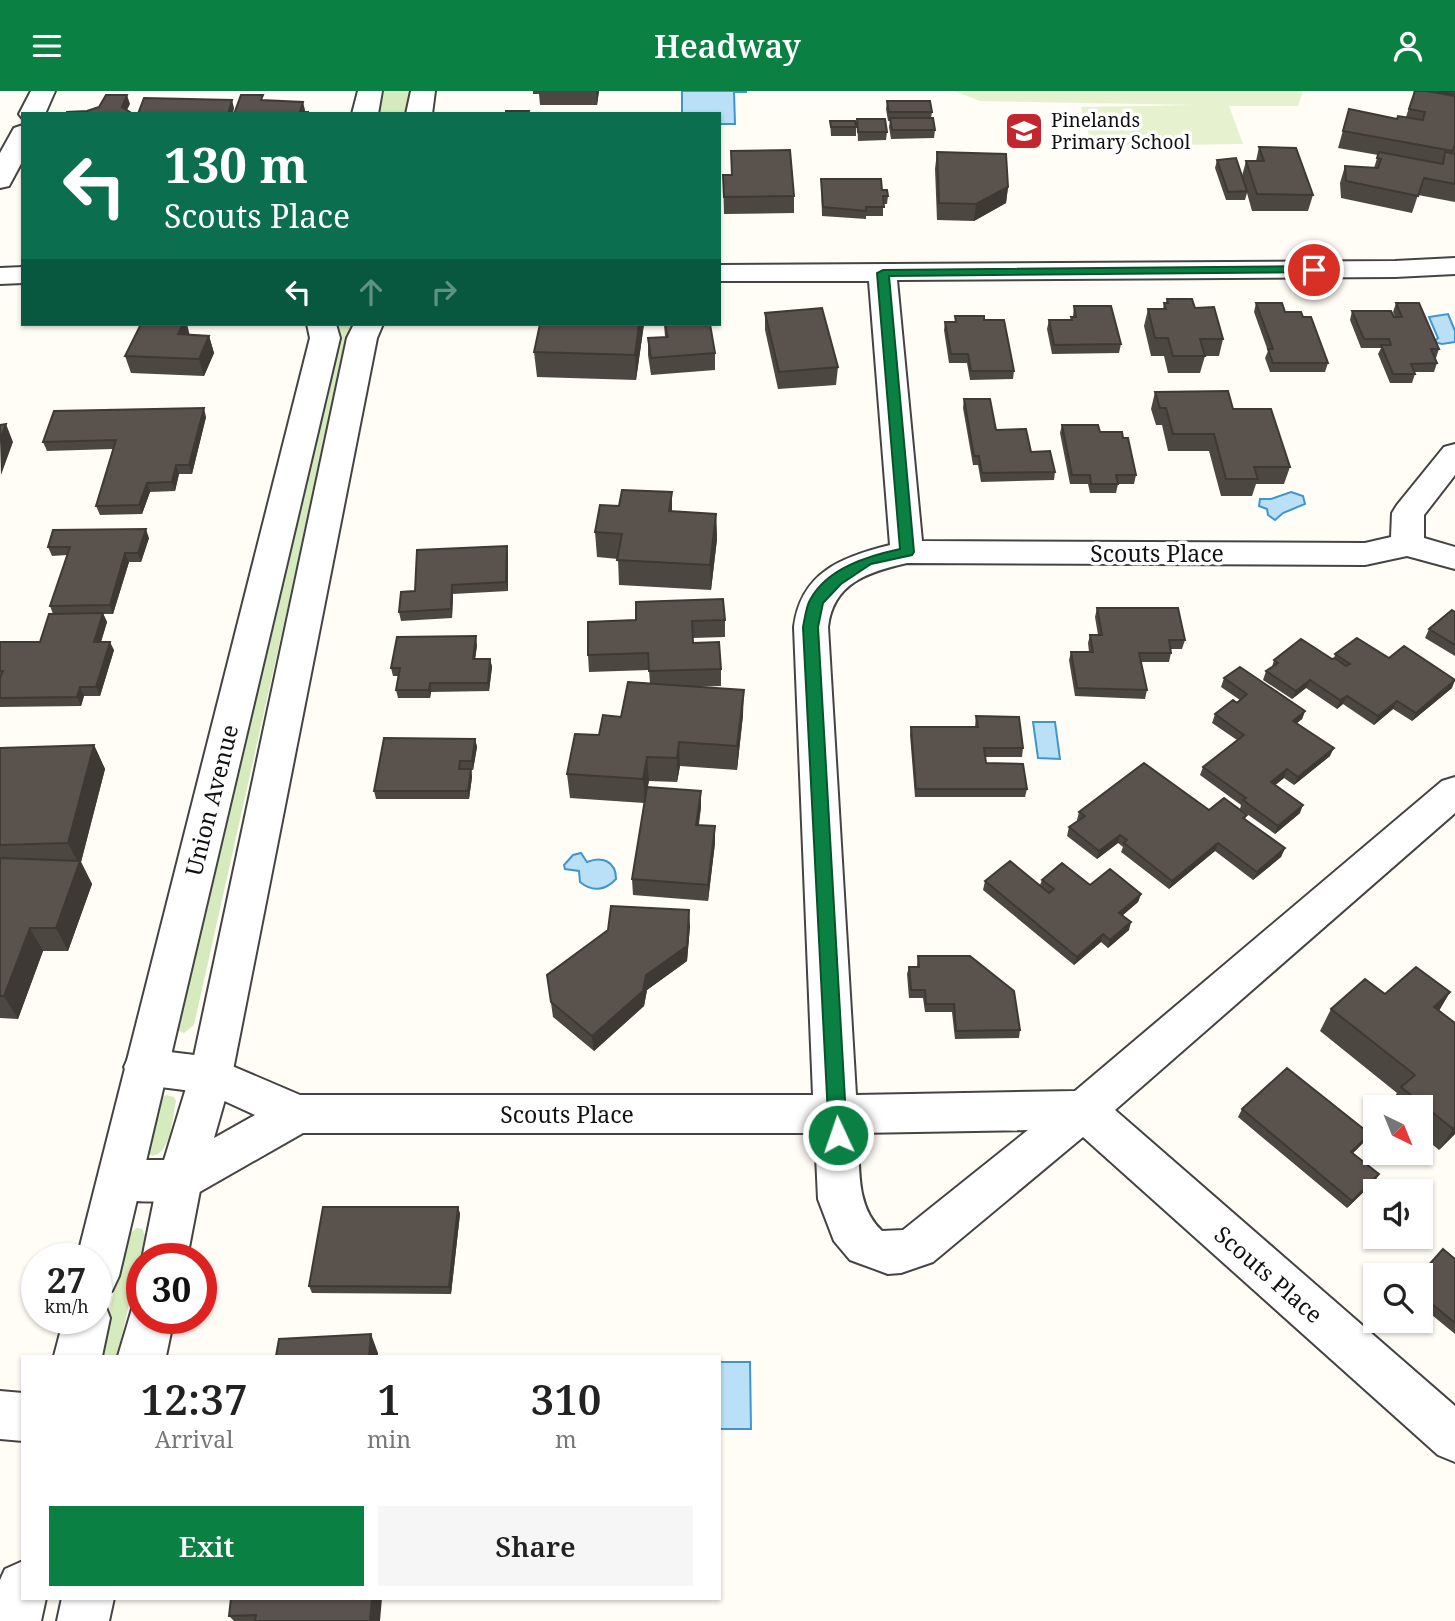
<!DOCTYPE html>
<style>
:root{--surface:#fff;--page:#f6f6f6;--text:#222;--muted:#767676;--accent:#0b8043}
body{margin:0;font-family:"Noto Serif",serif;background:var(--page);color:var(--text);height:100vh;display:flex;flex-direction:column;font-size:26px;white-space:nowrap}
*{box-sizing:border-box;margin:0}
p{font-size:23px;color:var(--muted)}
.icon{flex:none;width:38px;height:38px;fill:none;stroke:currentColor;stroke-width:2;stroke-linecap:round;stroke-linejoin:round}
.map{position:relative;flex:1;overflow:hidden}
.sheet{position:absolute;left:21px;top:1264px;width:700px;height:245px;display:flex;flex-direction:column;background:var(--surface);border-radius:0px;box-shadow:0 2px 5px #0004}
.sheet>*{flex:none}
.hud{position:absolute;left:21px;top:21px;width:700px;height:214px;border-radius:0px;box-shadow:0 2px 5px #0004;background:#0b6e4f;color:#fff;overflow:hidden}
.needle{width:46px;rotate:137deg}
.controls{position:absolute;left:1363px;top:1004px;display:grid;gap:14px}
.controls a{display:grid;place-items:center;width:70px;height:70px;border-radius:0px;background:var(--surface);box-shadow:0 2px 5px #0004;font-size:35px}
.speed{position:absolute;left:21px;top:1152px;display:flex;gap:14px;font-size:35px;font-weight:700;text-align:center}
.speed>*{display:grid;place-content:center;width:91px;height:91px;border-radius:50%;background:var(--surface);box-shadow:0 2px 5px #0004;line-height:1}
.speed small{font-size:18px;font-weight:400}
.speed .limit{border:10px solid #d22;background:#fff;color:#111}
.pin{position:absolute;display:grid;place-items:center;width:60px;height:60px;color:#fff;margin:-30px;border:4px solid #fff;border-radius:50%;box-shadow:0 2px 7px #0007}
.me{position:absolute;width:77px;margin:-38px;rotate:357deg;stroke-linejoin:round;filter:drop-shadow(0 0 5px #0008)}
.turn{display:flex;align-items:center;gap:24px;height:147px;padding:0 28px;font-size:32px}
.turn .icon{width:91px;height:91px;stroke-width:2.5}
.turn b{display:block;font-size:49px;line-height:60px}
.lanes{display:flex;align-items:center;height:66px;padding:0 28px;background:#0003;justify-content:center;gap:35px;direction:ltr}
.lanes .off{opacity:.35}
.eta{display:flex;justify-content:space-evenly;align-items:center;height:119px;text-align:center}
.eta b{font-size:42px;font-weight:600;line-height:49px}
.action{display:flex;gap:14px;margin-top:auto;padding:14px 28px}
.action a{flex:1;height:80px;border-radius:0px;background:var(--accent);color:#fff;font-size:28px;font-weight:600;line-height:80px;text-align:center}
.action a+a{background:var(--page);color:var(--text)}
header{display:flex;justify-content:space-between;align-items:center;height:91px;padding:0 28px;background:var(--accent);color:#fff;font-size:32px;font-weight:600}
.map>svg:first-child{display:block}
</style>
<header><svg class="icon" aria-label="menu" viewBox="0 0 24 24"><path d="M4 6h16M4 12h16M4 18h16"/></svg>Headway<svg class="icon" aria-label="person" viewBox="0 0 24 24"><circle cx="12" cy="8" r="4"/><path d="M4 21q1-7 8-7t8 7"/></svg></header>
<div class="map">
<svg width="1455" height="1530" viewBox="0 0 1455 1530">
<rect width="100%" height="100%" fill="#fffdf5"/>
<path fill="#d5ebbd" d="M384 0H411L406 23H379Z
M338 233H351L194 934 184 942 175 938Z
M166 1004 174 1006 176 1010C172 1026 172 1062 152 1065L147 1061 160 1007Z
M137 1137 142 1138 145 1144 117 1265H99L127 1145Z"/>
<path fill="#e6f2cf" d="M954 0H1303L1298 15H1229L1243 53 1092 55 1081 16 1195 14 980 10Z"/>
<path fill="#b9e0f7" stroke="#3f96cf" stroke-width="2" d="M682 0H746V1H734L735 33H719V23H682Z
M1448 223 1455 240V251L1442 253 1434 251 1438 247 1429 226Z
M1291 401 1303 405 1305 413 1283 422 1275 429 1268 424 1267 418 1259 415 1260 408H1271Z
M1033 631H1055L1060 668 1038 667Z
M581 762 587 771C602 765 616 770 616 788 605 800 592 801 580 791L579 780 565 778 564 774 573 764Z
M719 1271H750L751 1338H719Z"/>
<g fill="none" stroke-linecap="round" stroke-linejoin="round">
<defs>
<path id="minor" d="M31 0H55L45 23H23V28L19 23Z
M23 34V69L9 95 0 97V62L14 37Z
M1455 167V183L1395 186 897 189 922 450 1365 452 1391 446 1392 422 1397 414 1444 356 1455 353V384L1424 424V447L1455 456V478L1407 465 1365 474 907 472C868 481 833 492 828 536L856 1004 1075 1000 1442 690 1455 686V722L1115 1019 1455 1315V1371L1438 1364 1083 1046 933 1171 901 1182 888 1183 850 1169 834 1150 818 1108 815 1042H303L196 1103C169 1113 130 1113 103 1103L97 1089 103 1075 119 1069H175L255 1024 207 1002 145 994 130 989 124 976 130 963 145 958 211 966 300 1004H813L794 536C801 481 842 466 890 454L869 190H719V174L1395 170ZM1028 1039 903 1139 882 1140C855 1115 860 1076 858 1042Z
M23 176V192L0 193V177Z
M0 1300 23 1302V1350L0 1348Z"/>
<path id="tertiary" d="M358 0H382L378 23H352Z
M411 0H435L432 23H406Z
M307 233H336L340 247 119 1185 112 1200 96 1207V1167H77L310 247Z
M354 233H383L377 247 232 984 202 1089 187 1167 142 1168 158 1089 190 984 347 247Z
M96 1208 104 1211 110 1227 102 1265H54L64 1227H96Z
M142 1208V1227H174L166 1265H118L134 1211Z
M23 1470V1507H46L41 1530H0V1489L5 1478Z
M62 1507H114L109 1530H57Z"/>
</defs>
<use href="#minor" stroke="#444" stroke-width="4"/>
<use href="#tertiary" stroke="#444" stroke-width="4"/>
<use href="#minor" fill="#fff" fill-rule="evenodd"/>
<use href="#tertiary" fill="#fff" fill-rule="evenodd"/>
</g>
<path fill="#4d4742" d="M533 0H599L597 14H540L539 3H533Z
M1413 0H1455V111L1418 104 1412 122 1341 107 1340 92 1345 75 1374 77 1378 64 1338 57 1349 18 1397 28 1406 26 1414 1Z
M887 10 932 21 931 27 935 39 934 47 891 48 889 36 890 30H888L886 18Z
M857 28 887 41 886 49 858 50Z
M830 30 856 36V45H831Z
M1259 56 1313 104 1308 120H1252L1247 102 1245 109H1226L1215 77 1217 69 1242 85 1246 70H1256Z
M731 60 794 105V122L724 123 723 84H731Z
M937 61 1008 96 1006 112 974 130 937 129 935 78Z
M821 88 882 99 888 105 887 113H883V125H866V128L822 125Z
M1167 208 1195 217 1223 248 1219 265H1205L1200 282H1168L1164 265H1151L1144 235 1148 218H1163L1164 212H1166Z
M1256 212 1303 226 1328 272 1325 281H1270L1265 267 1268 260 1254 221Z
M1396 212 1439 258 1436 267H1435L1437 272 1434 281H1414L1415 283 1412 292H1390L1378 263 1381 257H1361L1350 229 1352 220 1395 226 1393 221Z
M1074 215 1121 253 1119 262 1052 263 1047 238 1049 229H1071V226H1073Z
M765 222 838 276 836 294 778 298 765 239Z
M955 225 984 229 1014 280 1013 288 970 289 967 272H949L944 239 945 231H955Z
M540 233H644L636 289 537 286 534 261Z
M664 233H710L715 262V279L651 284 648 264V247L665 246Z
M190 244 209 245 214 262 204 285 131 282 125 265Z
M1155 301 1233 318 1290 376 1284 393H1256L1252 405H1221L1209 360H1168L1162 334H1156L1151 318Z
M964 308 996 339 1031 361 1055 381 1054 389 981 391 978 374H973L963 317Z
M206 326 192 383H179L175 400 150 401 142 423 100 424 96 415 113 358 47 360 43 351Z
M1062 334 1100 341 1136 384 1134 393H1118L1116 402H1090L1088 393H1070L1060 342Z
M672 401V421L716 423 717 448 711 499 619 494 618 468 597 466 595 441 619 415Z
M149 447 141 471H129L113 523H103L107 531 101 551 114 559 100 605H84L81 615 0 616V551H40L53 523 50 515 67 464 52 465 48 456Z
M508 463V500L453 503 452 527 401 530 399 521 415 500Z
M1097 517 1185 549 1182 558H1170L1171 562 1169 571H1141L1147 599 1145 608 1075 605 1069 569 1071 561H1089L1088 552 1090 544H1098L1095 526Z
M1455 521V565L1425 547 1429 538Z
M725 529V546L693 547V552L721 578V595L689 596 743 624 737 679 680 675 677 691 649 690 647 696 701 716 699 734 715 735V752L708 810 633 804 632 788 644 712 570 707 567 683 599 644 621 626 650 593 649 579 589 581 588 564V531Z
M477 554 475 568H490L492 576 489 600 431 601 430 607H398L396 599 398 585H393L391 577Z
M1335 563 1389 567 1452 597 1412 630 1393 618 1374 634 1343 613 1337 618 1306 597 1292 608 1263 589 1266 580 1272 576 1274 569 1332 568H1334Z
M1224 587 1305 620 1302 628 1297 632 1330 665 1294 694 1284 687 1275 694 1300 722 1275 743 1240 718 1241 714 1200 684 1203 676 1237 649 1212 632 1215 623 1240 609 1221 596Z
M976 625 1023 657 1022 666H985L986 672 1027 698 1025 706H915L910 644 911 636H975Z
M475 648 477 656 473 679H471L472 686 469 708H376L374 700Z
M94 654 105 678 81 771 92 793 68 860H43L18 928 0 927V657Z
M1209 719 1247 724 1245 728 1285 757 1281 766 1253 789 1215 760 1169 798 1121 761 1123 756 1118 752 1097 768 1067 745 1069 736 1078 730 1077 729 1079 721Z
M1042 789 1090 794 1141 803 1138 811 1123 824 1129 839 1108 857 1101 851 1074 874 983 799 985 790 1040 794Z
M690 835 687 870 647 899 644 915 594 960 553 926 547 884Z
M918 865 1020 939 1019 947 955 948 952 921H925L923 907H909L907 883 909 876H917Z
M1450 901 1439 920 1455 1043 1439 1059 1421 1044V1017H1388L1397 1002 1320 940 1331 918 1385 903Z
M1242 1018 1365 1050 1353 1062 1379 1083 1375 1090 1347 1117 1238 1026Z
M458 1116 460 1123 451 1203 312 1202 309 1195Z
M1455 1168V1243L1421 1215V1185Z
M231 1507 380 1530H234L229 1525Z"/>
<path fill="#3f3936" d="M596 0H599L597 14Z
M127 4 130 13 125 23 122 16Z
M232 9 234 17 233 23H228Z
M303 11 305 19 304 23 300 21Z
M1008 96 1006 112 974 130 976 113Z
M183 233H187L190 245 178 243Z
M639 233H644L636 289 635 264Z
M209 245 214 262 204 285 199 268Z
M204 317 206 326 192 383 189 374Z
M6 333 13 351 1 384 0 349Z
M176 374 179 383 175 400 172 391Z
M147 392 150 401 142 423 139 414Z
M672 401V426L669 420Z
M716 423 717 448 711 499 710 474Z
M146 438 149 447 141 471 138 462Z
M507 455 508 463V500L506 491Z
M125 462 129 471 113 523 110 514Z
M452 494 453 503 452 527 451 518Z
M103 522 107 531 98 560 94 551Z
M476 545 477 554 474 577 473 568Z
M110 551 114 559 100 605 96 596Z
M490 568 492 576 489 600 488 592Z
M1310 589 1306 597 1292 608 1296 600Z
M1455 589 1452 597 1412 630 1416 622Z
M430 592 431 601 430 607 429 599Z
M80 596 84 605 81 615 77 606Z
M744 599 743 624 737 679V655Z
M1347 605 1343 613 1337 618 1340 609Z
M1397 610 1393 618 1374 634 1378 625Z
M1305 620 1302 628 1290 638 1293 630Z
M475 648 477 656 473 679 472 670Z
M679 651 680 675 677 691V667Z
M94 654 105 678 81 771 92 793 68 860 56 837 79 774 68 752Z
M1334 657 1330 665 1294 694 1298 686Z
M647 666 649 690 645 712 643 688Z
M471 678 472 686 469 708 468 700Z
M1287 678 1284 687 1268 700 1271 691Z
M701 700V716L696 750V734Z
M1303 714 1300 722 1275 743 1278 735Z
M715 735V752L708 810V794Z
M1120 744 1118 752 1097 768 1099 760Z
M1218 752 1215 760 1169 798 1172 790Z
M1285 757 1281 766 1253 789 1257 781Z
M1141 803 1138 811 1116 830 1119 822Z
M689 819 690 835 687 870 647 899 644 915 594 960 592 945 646 884Z
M1131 831 1129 839 1108 857 1110 849Z
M30 837 43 860 18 928 4 905Z
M1103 843 1101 851 1074 874 1077 866Z
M1450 901 1436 924 1434 916Z
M1455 1036V1043L1439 1059 1453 1038Z
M1370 1043 1365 1050 1347 1068 1351 1061Z
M1379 1083 1375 1090 1347 1117 1352 1110Z
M458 1116 460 1123 451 1203 449 1196Z
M371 1243 378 1262V1265H369Z
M372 1507H382L380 1530H370Z"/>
<path fill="#5a524d" stroke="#3f3936" stroke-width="2" d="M1415 0H1426L1455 5V52L1453 60 1343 40 1349 18 1397 28 1398 25 1423 29 1425 21 1409 18Z
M1437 0H1455V3Z
M106 4H127L122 16 133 23H66L67 21 87 20 99 16Z
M241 4H263L261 9 303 11 300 21H308V23H234Z
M144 7 232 9 228 23H138Z
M887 10H930L932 21H889Z
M506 20H529L528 23H506Z
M890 27H933L935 39H892Z
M857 28H885L887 41H858Z
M830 30H855L856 36H831Z
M1259 56 1296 57 1313 104 1257 103 1246 70H1264Z
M790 59 794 105 724 106 723 84H732L731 60Z
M937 61 1006 63 1008 96 976 113 939 112Z
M1379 61 1443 73 1445 61 1455 63V93L1424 87 1418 105 1346 90 1345 75 1378 77 1381 68 1377 67Z
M1236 67 1247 100 1228 101 1217 69Z
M821 88H881L882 99H887L888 105H883L884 116H866V120L823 116Z
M1167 208H1192L1195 217 1214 216 1223 248H1200L1205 265H1173L1168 247H1155L1148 218H1166L1164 212H1168Z
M1256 212H1282L1285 221H1301L1303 226H1311L1328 272H1273L1268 258H1273Z
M1396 212H1419L1439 258H1431L1437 272 1411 273 1415 283H1393L1381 254H1391L1389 248H1364L1352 220H1391L1394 226H1402Z
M1074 215H1111L1121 253 1054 254 1049 229H1072L1071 226H1076Z
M822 217 838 276 779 281 765 222Z
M955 225H984V229H1004L1014 280H971L968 263H951L945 231H956Z
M141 233H183L178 243 209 245 199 268 125 265Z
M540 233H639L635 264 534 261Z
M665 233H710L715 262 651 267 648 247 668 246Z
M1228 300 1233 318H1271L1290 376H1254L1258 388H1226L1214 343H1173L1166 317H1160L1155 301Z
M964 308H990L996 339 1026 338 1031 361 1050 360 1055 381 982 382 979 365H974Z
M204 317 189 374H176L172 391 147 392 139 414 96 415 116 349 43 351 54 320Z
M6 333 0 349V334Z
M1062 334H1098L1100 341H1122L1123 347H1128L1136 384H1116L1118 393H1091L1090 384H1072Z
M622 399 672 401 669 420 716 423 710 474 617 469 622 443 595 441 600 414 619 415Z
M146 438 138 462H125L110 514 50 515 70 456H48L53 439Z
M507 455 506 491 452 494 451 518 399 521 401 501 415 500 417 459Z
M723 508 725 529 692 530 693 552 719 551 721 578 649 580 648 562 588 564V531L636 529V511Z
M1097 517H1178L1185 549H1169L1171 562H1139L1147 599 1077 597 1071 561H1093L1090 544H1102Z
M1452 519 1455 521V554L1429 538Z
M103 522 94 551H110L96 596H80L77 606 0 607V587L3 580H0V551H40L49 523Z
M476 545 473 568H490L488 592H430L429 599H396L400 577H391L397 546Z
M1357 547 1389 567 1404 555 1455 589 1416 622 1397 610 1378 625 1347 605 1340 609 1310 589 1296 600 1266 580 1278 572 1274 569 1301 548 1332 568 1335 567 1346 575 1350 573 1335 563Z
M1240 576 1305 620 1293 630 1334 657 1298 686 1287 678 1271 691 1303 714 1278 735 1243 709 1246 707 1203 676 1244 644 1215 623 1233 609 1237 612 1247 603 1224 587Z
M628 591 744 599 737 655 679 651 677 667 647 666 643 688 567 683 575 643 599 644 603 624 621 626Z
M976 625 1019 626 1023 657H984L986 672 1023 673 1027 698H916L911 636H978Z
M384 647 475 648 472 670H460L459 678H471L468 700H374Z
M94 654 68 752 0 754V657Z
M1144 672 1209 719 1224 707 1247 724 1243 727 1285 757 1257 781 1218 752 1172 790 1124 752 1127 749 1120 744 1099 760 1069 736 1085 725 1079 721Z
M647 696 701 700 696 734 715 735 708 794 632 788Z
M0 767 80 770 56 837H30L4 905H0Z
M1010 770 1049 802 1054 798 1042 789 1062 772 1090 794 1110 778 1141 803 1119 822 1131 831 1110 849 1103 843 1077 866 985 790Z
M611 815 689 819 687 855 646 884 643 900 592 945 551 911 547 884 608 839Z
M918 865H970L1014 900 1020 939 956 940 954 913H926L925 899H911L909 876H919Z
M1416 876 1450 901 1434 916 1455 932V1036L1453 1038 1401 996 1415 984 1331 918 1365 888 1385 903Z
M1287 977 1370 1043 1351 1061 1379 1083 1352 1110 1242 1018Z
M323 1116H458L449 1196 309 1195Z
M1443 1158 1455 1168V1232L1421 1204V1185H1419Z
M371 1243 369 1265H276L279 1248Z
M231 1507H372L370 1530H255L256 1524 229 1525Z"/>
<path fill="#0b8043" stroke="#07532c" stroke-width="2" d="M1314 175 1318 176V181L889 185 914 461 912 464 871 473 841 493 823 512 818 536 847 1044 844 1050 838 1052 831 1050 829 1044 803 536C805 527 806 516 810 509 827 477 868 465 900 458L877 182 883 179Z"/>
<defs>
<symbol id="school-square" viewBox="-11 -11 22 22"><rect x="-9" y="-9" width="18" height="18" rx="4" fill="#c4262e" stroke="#fff"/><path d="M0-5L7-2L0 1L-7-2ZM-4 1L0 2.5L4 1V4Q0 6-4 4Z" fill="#fff"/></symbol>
</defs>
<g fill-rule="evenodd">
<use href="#school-square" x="1002" y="18" width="44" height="44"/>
</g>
<g text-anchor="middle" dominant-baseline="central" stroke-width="7" stroke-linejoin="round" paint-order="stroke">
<g font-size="19" fill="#111" stroke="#fff" text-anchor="start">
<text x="1051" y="29">Pinelands<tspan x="1051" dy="22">Primary School</tspan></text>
</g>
<g font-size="23" fill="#111" stroke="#fff">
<text x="1157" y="462">Scouts Place</text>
<text transform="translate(211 709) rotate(-76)">Union Avenue</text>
<text x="567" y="1023">Scouts Place</text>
<text transform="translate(1269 1183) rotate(41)">Scouts Place</text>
</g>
</g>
</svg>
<div class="controls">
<a><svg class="needle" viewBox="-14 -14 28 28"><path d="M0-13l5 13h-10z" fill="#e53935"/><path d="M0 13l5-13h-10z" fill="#767676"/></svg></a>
<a><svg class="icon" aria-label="sound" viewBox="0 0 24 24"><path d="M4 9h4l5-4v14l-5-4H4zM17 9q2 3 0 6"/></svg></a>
<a><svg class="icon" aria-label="search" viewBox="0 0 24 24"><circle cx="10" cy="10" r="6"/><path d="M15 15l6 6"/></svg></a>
</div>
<div class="speed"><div>27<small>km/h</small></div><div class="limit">30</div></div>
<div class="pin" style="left:1314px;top:179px;background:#d93025"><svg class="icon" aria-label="arrive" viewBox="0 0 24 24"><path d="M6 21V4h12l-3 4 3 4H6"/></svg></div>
<svg class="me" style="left:838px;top:1044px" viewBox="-20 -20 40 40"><circle r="17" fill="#0b8043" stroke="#fff" stroke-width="3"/><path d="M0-11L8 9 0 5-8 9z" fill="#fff"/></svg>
<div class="hud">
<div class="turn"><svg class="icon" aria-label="left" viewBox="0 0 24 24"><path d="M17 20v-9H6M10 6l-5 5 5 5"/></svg><div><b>130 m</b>Scouts Place</div></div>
<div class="lanes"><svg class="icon" aria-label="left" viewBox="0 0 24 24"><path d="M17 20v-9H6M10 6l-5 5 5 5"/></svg><svg class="icon off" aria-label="ahead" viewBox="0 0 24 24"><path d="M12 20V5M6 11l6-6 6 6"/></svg><svg class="icon off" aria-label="right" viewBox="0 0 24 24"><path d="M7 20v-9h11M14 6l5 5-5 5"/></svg></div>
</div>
<section class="sheet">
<div class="eta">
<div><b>12:37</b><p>Arrival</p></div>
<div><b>1</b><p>min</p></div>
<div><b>310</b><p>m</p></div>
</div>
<div class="action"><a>Exit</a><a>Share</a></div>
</section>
</div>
